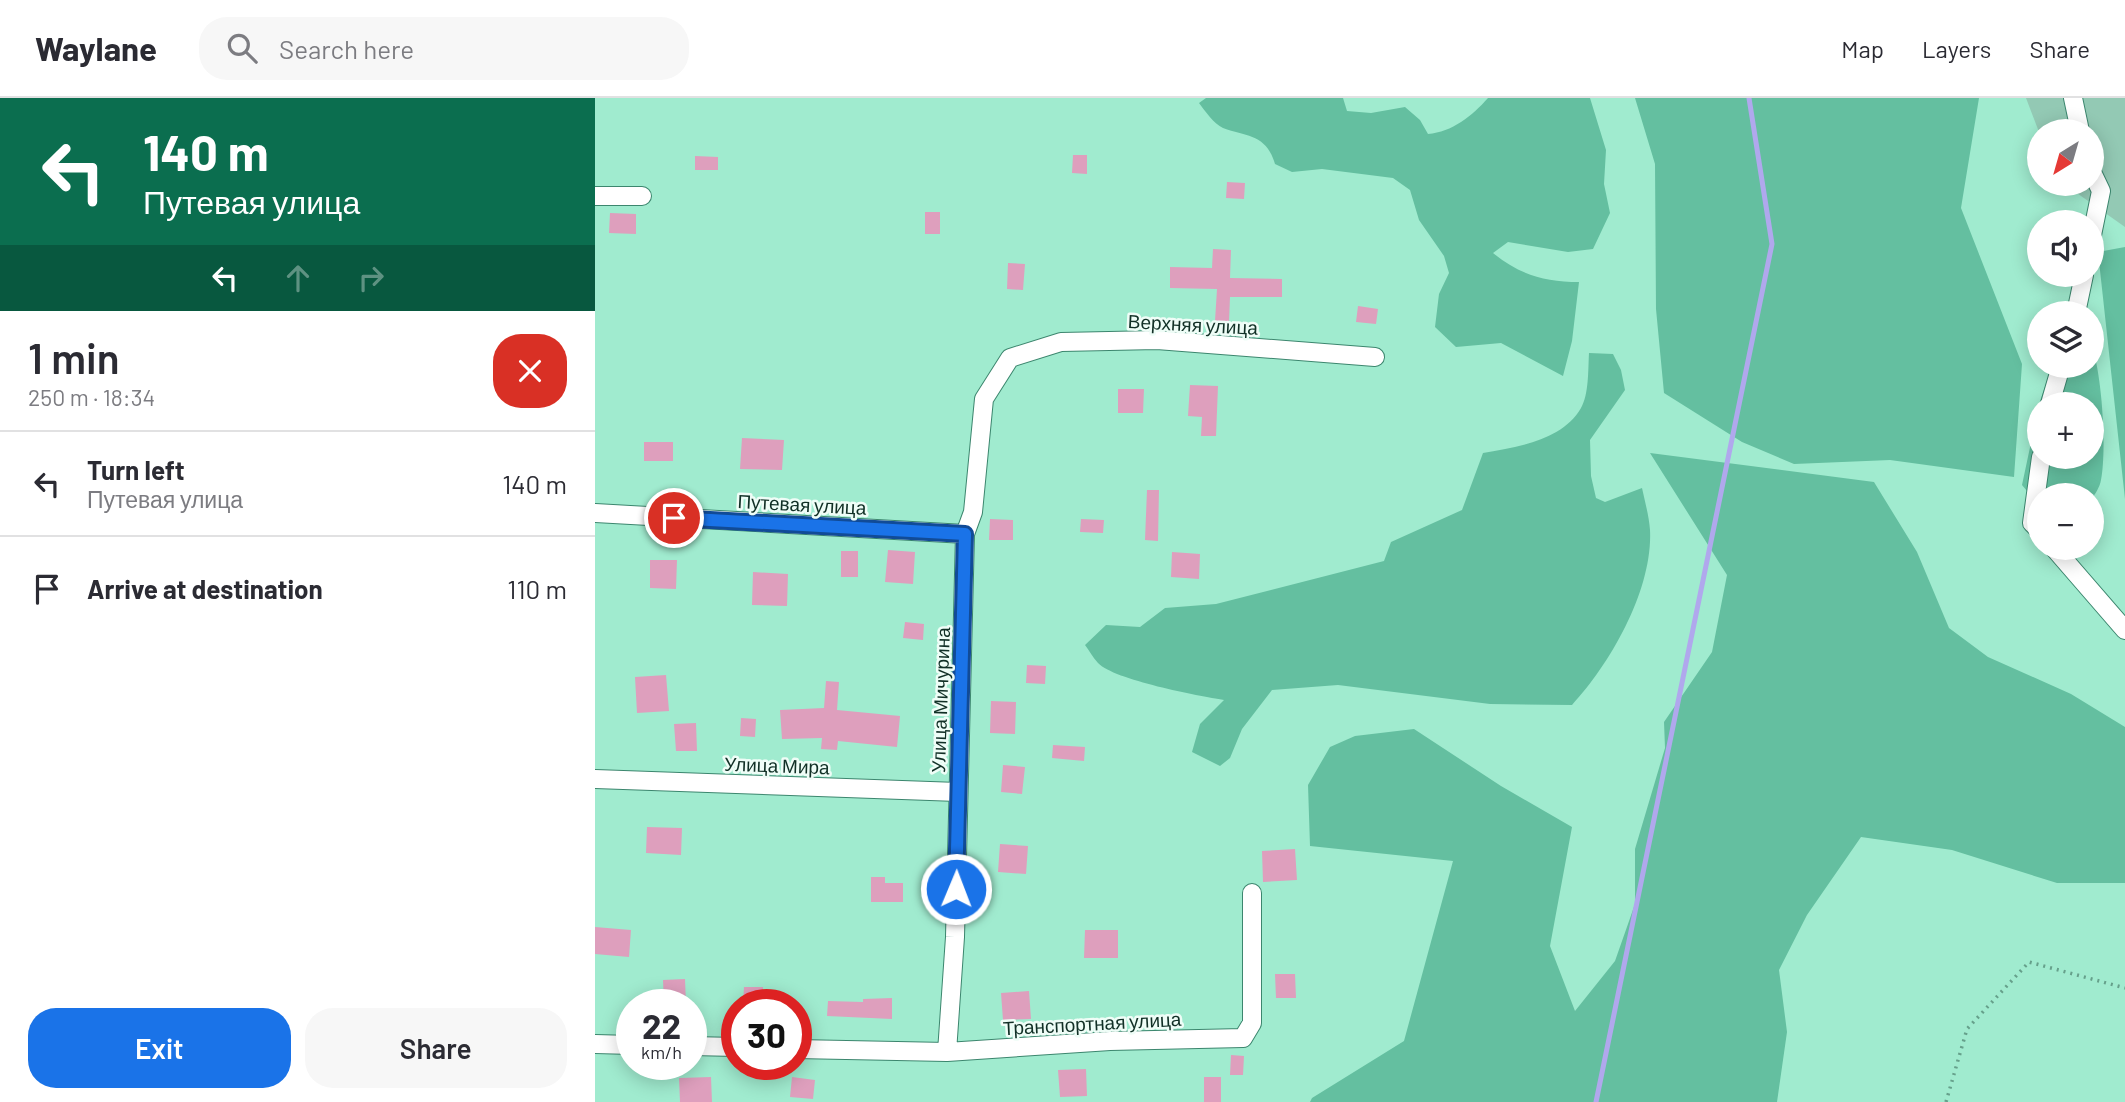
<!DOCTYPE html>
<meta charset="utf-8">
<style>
:root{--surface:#fff;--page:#f7f7f7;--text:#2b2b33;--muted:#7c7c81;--line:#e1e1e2;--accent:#1a73e8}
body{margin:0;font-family:Barlow,sans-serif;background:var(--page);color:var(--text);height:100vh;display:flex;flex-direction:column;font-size:26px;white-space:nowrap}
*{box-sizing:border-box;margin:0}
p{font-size:23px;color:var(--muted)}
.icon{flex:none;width:38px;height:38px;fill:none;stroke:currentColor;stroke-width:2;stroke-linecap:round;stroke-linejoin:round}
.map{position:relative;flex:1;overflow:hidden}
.drawer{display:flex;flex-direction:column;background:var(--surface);width:595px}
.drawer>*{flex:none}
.guide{background:#0b6e4f;color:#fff;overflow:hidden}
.needle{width:46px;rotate:217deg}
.controls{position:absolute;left:1432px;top:21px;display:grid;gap:14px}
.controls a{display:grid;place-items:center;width:77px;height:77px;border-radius:50%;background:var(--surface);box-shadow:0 4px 18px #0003;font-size:35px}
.speed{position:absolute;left:21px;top:891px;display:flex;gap:14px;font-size:35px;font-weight:700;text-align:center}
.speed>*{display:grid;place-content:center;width:91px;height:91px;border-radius:50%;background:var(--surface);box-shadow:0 4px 18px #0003;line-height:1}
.speed small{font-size:18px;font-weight:400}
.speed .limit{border:10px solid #d22;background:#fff;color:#111}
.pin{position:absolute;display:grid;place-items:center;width:60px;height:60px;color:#fff;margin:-30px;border:4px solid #fff;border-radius:50%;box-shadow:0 2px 7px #0007}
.me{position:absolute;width:77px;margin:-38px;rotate:1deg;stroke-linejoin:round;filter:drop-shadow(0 0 5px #0008)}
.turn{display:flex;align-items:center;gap:24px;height:147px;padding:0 28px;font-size:32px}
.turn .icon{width:91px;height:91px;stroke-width:2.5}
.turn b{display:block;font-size:49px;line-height:60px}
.lanes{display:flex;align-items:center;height:66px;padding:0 28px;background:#0003;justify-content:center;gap:35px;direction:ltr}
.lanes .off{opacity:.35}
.round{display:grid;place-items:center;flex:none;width:74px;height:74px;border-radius:28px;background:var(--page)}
.head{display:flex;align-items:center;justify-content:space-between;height:119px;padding:0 28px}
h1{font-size:42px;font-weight:600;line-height:52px}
.cta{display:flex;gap:14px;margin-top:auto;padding:14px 28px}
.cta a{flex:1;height:80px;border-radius:28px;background:var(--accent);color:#fff;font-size:28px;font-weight:600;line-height:80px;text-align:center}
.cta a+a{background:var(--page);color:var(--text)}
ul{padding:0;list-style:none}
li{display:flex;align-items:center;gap:21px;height:105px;padding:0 28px;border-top:2px solid var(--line)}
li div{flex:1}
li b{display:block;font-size:26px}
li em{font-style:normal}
header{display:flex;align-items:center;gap:42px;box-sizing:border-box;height:98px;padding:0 35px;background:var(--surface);border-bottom:2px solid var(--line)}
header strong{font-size:33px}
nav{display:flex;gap:38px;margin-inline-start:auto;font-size:24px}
.search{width:490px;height:63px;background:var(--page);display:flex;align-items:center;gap:18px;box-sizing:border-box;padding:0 24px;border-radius:28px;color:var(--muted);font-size:26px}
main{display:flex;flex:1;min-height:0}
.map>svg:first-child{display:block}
</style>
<header>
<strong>Waylane</strong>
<div class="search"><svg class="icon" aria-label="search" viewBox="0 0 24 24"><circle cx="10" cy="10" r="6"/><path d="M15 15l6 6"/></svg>Search here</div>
<nav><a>Map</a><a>Layers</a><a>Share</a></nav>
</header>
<main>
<section class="drawer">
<div class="guide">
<div class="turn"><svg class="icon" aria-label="left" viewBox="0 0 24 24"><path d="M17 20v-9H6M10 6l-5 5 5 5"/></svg><div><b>140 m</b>Путевая улица</div></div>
<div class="lanes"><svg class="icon" aria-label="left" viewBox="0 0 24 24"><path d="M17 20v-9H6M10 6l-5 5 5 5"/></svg><svg class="icon off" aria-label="ahead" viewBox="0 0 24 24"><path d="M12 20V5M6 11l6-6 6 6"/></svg><svg class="icon off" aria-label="right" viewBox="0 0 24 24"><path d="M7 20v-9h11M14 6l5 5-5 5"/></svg></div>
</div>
<div class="head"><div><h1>1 min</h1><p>250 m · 18:34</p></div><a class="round" style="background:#d93025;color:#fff"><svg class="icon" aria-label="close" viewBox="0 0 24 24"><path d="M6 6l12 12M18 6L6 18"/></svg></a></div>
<ul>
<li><svg class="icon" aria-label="left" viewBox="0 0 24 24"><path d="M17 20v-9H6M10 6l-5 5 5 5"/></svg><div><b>Turn left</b><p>Путевая улица</p></div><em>140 m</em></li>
<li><svg class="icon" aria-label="arrive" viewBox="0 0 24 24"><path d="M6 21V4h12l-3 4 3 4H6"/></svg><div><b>Arrive at destination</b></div><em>110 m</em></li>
</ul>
<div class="cta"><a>Exit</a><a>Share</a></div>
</section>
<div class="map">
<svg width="1530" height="1004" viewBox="0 0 1530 1004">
<rect width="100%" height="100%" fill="#a0ebcf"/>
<path fill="#93c9b4" d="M1431 0H1530V129L1469 86H1496V33L1444 34Z"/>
<path fill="#64bfa0" d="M611 0H748L752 13 776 15 810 9 825 22 833 36C857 34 877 18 893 0H995L1011 52 1009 86 1015 115 998 151 973 154 913 144 898 155C925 177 950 184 984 184L977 243 968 278 906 245 861 249 840 229 844 196 854 175 849 158 824 122 815 92 798 80 727 71 697 74 680 66C671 36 653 39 628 30 619 26 610 13 604 5Z
M1040 0H1384L1366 110 1427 266 1419 379 1295 362 1199 366 1147 344 1069 295 1061 211 1060 66Z
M1530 149V401L1503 154Z
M1496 245C1507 275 1512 350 1506 382 1505 389 1500 396 1496 402V397H1444L1441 404 1427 387 1444 307V359H1496V306H1444L1457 268H1496Z
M994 255 1018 256 1026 272 1030 292 995 342 996 378 1001 400 1010 404 1047 390C1050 404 1054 418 1055 432 1058 491 1016 565 977 607L895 606 743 587 677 592 647 631 635 660 625 668 597 654 605 626 629 602C604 598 519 582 503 565 498 560 494 552 490 547L511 527 545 529 570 510 621 506 789 463 796 444 867 412 888 355C921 349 967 343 986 310 994 296 993 272 994 255Z
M1055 355 1279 384 1322 454 1354 530 1393 559 1476 596 1530 629V785H1462L1357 752 1266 739 1212 817 1184 872 1192 934 1182 1004H715L717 1000 809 943 858 763 715 748 713 687 735 649 760 638 819 631 906 688 977 729 955 848 980 913 1020 863 1040 806V751L1070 650 1069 624 1117 554 1132 477Z"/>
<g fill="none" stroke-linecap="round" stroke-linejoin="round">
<path stroke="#b0a8ed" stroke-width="5" d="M1001 1004 1177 146 1154 0"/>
</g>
<path fill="#de9fbd" d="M478 57H492V76L477 75Z
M100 58 123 59V72H100Z
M632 84 650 85 649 101 631 100Z
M330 114H345V136H330Z
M15 115 41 116V136L14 135Z
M618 151 636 152 635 180 687 181V199H635L634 224 620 223 622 191 575 190V169L617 170Z
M413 165 430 166 428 192 412 191Z
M763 208 783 211 781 226 761 224Z
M595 287 623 288 621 338H606L607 319 593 318Z
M523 291H549L548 315H523Z
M147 340 189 342 187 372 145 371Z
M49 344H78V363H49Z
M552 392H564L563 443 550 442Z
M395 421 418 422V442H394Z
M486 421 509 422 508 435 485 434Z
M293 452 320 454 318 486 290 484Z
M246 453H263V479H246Z
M577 454 605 456 604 481 576 479Z
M55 462H82L81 491 55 490Z
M158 474 193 476 192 508 157 507Z
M310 524 329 526 328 542 308 540Z
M432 567 451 568 450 586 431 585Z
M71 577 74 613 42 615 40 579Z
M231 583 244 584 242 612 305 618 302 649 243 643 242 652 226 651 227 640 187 641 185 612 229 610Z
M396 603 421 604 420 636 395 635Z
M146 620 161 621 160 639 145 638Z
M101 625 102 653H81L79 626Z
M458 647 490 649 489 663 457 660Z
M408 667 430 669 427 696 406 694Z
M52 729 87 730 86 757 51 755Z
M405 746 433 748 431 776 403 774Z
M700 751 702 782 668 784 667 753Z
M276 779H290V785H308V804H276Z
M0 829 36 832 34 859 0 856Z
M490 832H523V860H489Z
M680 876H700L701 900H681Z
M90 881 91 906H69L68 882Z
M149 889H168V906H148Z
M434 893 436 921 408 922 406 895Z
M297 900V921L232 918 233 903 268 904V901Z
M636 957 649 958 648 977H635Z
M491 971 492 998 465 999 463 972Z
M116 979 117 1004H85L84 980Z
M197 979 220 982 218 1001 195 999Z
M609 979H626V1004H609Z"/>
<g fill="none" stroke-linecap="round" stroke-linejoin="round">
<defs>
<path id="minor" d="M1478 0 1485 33
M1496 72 1506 93 1496 142
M0 98H47
M1481 215 1489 177
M1455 306 1466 268
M0 415 370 436
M1444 432 1437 425 1446 359
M1459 450 1530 532
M0 681 363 694
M0 946 37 947
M96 948 142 949
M201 951 352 954 515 943 648 940 657 925V795
M352 954 360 839 370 436 378 414 389 301 415 260 466 244 562 242 780 259"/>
</defs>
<use href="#minor" stroke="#3c866e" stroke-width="20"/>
<path stroke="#66a08b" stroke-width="3.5" stroke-dasharray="2 5" stroke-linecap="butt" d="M1351 1004 1372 931 1434 864 1530 890"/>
<use href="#minor" stroke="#fff" stroke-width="18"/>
</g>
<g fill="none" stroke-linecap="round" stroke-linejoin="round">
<defs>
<path id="route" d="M79 420 370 436 361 791"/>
</defs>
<use href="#route" stroke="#114b97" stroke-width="18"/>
<use href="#route" stroke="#1a73e8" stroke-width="12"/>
</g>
<g text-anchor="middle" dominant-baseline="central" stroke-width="5" stroke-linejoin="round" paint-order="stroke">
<g font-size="19" fill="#113026" stroke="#effdf7">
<text transform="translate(598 226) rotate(3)">Верхняя улица</text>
<text transform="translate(207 406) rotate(3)">Путевая улица</text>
<text transform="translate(345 602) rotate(-88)">Улица Мичурина</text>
<text transform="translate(182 667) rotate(2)">Улица Мира</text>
<text transform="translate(497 925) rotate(-3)">Транспортная улица</text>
</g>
</g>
</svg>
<div class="controls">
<a><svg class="needle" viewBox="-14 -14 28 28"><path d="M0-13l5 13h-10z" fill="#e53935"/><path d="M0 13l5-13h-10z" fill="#7c7c81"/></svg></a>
<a><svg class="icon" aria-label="sound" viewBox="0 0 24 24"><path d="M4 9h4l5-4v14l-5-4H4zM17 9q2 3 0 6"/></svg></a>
<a><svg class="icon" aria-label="layers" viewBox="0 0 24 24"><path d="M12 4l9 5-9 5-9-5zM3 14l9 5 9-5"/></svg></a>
<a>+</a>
<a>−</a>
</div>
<div class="speed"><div>22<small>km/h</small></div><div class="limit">30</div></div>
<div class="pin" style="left:79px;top:420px;background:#d93025"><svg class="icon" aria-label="arrive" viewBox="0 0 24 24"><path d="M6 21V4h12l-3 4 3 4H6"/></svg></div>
<svg class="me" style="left:361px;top:791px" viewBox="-20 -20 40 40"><circle r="17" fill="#1a73e8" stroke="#fff" stroke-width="3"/><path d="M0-11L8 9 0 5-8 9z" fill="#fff"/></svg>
</div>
</main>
